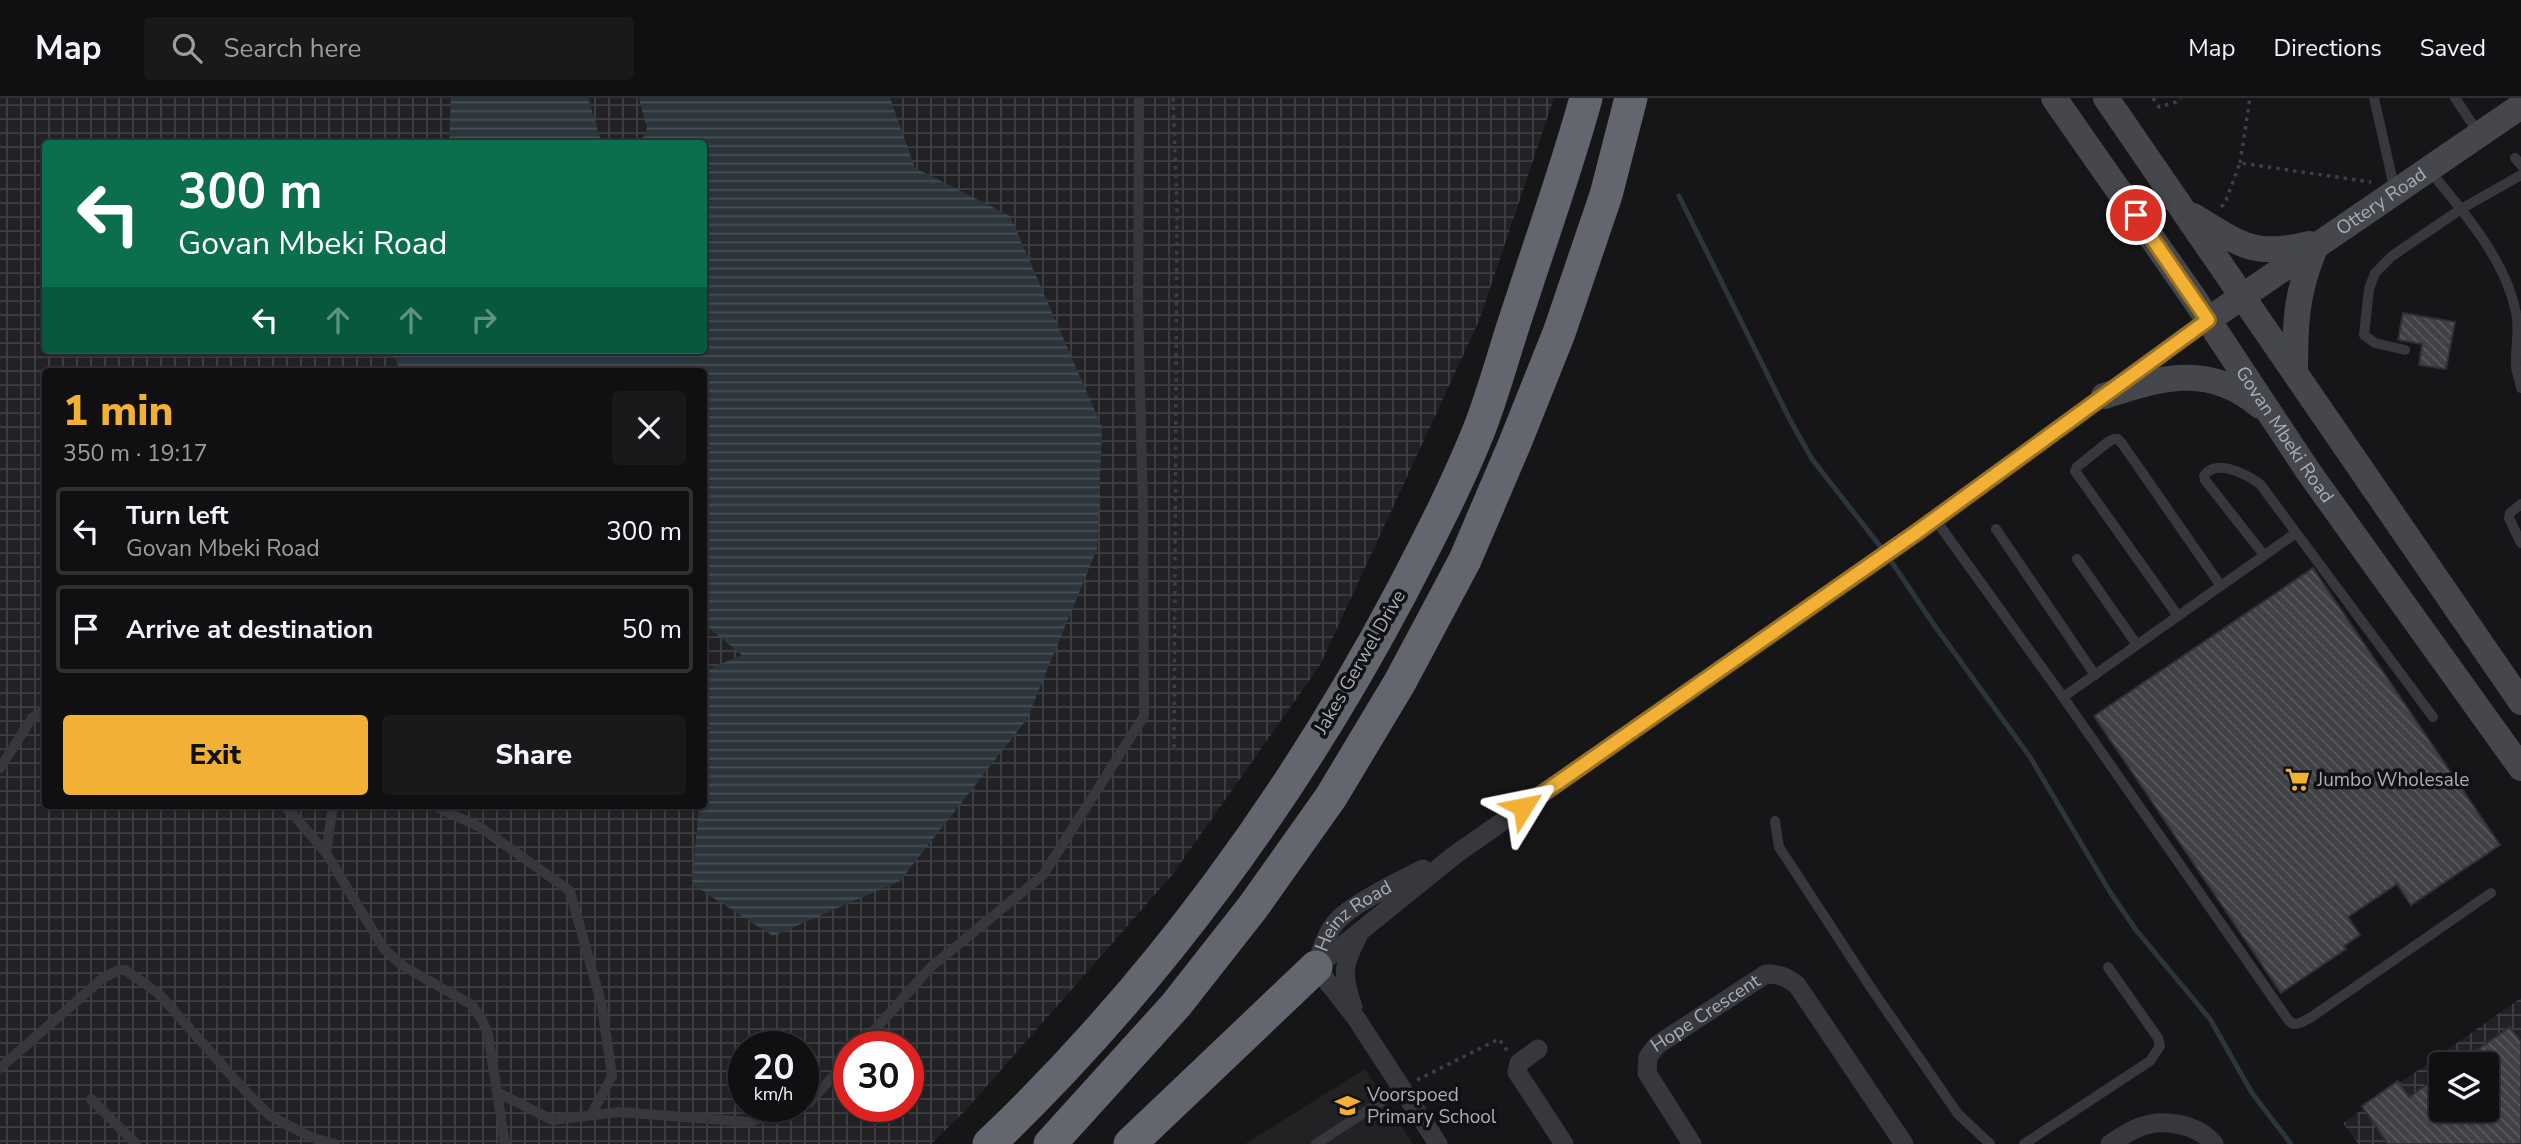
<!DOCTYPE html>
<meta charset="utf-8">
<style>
:root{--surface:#101012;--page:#19191b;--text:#f1f3f6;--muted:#9c9d9f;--line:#303032;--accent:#f2b134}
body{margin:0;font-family:"Nunito Sans",sans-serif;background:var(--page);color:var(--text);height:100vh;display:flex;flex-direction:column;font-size:26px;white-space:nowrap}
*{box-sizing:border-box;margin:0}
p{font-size:23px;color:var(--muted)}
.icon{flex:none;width:38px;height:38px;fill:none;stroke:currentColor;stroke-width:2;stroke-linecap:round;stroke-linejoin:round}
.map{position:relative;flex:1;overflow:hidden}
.sheet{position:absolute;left:42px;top:270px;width:665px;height:441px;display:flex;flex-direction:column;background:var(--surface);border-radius:7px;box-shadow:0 2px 5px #0004,0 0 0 2px var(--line)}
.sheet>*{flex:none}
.banner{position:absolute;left:42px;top:42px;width:665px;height:214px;border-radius:7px;box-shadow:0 2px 5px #0004,0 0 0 2px var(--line);background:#0b6e4f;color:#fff;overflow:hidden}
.buttons{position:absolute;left:2429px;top:954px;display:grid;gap:14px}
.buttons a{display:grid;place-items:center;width:70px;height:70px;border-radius:7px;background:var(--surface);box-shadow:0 2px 5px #0004,0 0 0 2px var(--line);font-size:35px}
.speed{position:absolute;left:728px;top:933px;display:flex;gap:14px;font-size:35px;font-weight:700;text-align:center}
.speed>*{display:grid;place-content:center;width:91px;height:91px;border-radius:50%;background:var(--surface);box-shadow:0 2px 5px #0004,0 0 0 2px var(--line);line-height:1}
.speed small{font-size:18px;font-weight:400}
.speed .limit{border:10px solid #d22;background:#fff;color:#111}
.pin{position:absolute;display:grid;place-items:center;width:60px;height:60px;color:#fff;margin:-30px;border:4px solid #fff;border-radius:50%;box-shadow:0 2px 7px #0007}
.me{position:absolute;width:77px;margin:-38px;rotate:55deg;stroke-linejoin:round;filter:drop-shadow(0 0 5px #0008)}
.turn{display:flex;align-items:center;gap:24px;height:147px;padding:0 21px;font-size:32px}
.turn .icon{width:91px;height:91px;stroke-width:2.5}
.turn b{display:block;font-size:49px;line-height:60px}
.lanes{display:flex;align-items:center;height:66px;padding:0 21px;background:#0003;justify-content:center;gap:35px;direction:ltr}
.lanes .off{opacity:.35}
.round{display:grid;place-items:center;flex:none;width:74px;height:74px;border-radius:7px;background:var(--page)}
.headline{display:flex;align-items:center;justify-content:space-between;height:119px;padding:0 21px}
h1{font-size:42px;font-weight:800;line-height:52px;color:var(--accent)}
.cta{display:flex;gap:14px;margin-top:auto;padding:14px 21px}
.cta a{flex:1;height:80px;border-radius:7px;background:var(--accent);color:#111;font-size:28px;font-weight:800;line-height:80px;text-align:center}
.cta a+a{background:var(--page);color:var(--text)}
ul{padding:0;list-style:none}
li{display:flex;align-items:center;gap:21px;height:88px;margin:0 14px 10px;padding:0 7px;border:4px solid var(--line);border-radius:7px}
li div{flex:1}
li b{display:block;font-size:26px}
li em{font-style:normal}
header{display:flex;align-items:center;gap:42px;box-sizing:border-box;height:98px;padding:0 35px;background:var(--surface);border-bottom:2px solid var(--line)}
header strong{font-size:33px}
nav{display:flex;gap:38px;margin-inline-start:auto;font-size:24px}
.search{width:490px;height:63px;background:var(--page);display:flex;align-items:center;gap:18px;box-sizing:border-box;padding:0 24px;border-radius:7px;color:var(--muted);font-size:26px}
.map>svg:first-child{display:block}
</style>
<header>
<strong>Map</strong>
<div class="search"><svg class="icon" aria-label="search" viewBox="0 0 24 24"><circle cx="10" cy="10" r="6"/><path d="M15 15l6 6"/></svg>Search here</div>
<nav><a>Map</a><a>Directions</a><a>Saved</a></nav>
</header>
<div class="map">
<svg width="2521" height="1046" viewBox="0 0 2521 1046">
<defs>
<pattern id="industrial-grid" width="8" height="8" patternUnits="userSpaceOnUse" patternTransform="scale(1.75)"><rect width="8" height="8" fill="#222225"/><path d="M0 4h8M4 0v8" fill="none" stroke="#3f3f43"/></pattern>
<pattern id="water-rules" width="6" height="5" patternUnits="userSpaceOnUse" patternTransform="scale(1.75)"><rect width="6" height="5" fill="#2c353c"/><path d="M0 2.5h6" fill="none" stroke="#485056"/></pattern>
<pattern id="building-back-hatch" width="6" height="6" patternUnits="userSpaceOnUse" patternTransform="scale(1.75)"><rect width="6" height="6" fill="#404145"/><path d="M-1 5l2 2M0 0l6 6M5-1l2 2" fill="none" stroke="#595a5e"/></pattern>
</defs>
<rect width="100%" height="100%" fill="#161618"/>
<path fill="#222225" d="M1365 971 1413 1046H1245Z"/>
<path fill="url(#industrial-grid)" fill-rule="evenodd" d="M0 0H1554L1479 223 1320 567 1173 776 965 1013 931 1046H0ZM46 46H704V252H46ZM46 273H704V707H46ZM744 948H803V1008H744ZM849 948H908V1008H849Z
M2521 900V1046H2358L2343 1025ZM2441 966H2487V1012H2441Z"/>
<path fill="url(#water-rules)" d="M451 0H588L601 43 599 46 449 45Z
M639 0H890L915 70 1010 118 1102 329 1097 451 1027 621 900 783 773 838 692 786 699 707H704V573L742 557 704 526V273H401L391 252H704V46L641 45 647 30Z"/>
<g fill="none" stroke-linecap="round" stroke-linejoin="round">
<path stroke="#2c353c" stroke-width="5" d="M1679 98 1790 322 1812 361 1883 452
M1889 460 1932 524 2030 659 2110 794 2136 832 2210 921 2252 995 2291 1046"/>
</g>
<path fill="url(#building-back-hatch)" stroke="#303034" stroke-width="2" d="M2403 215 2455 224 2446 271 2419 267 2422 246 2398 242Z
M2313 470 2500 747 2411 807 2397 786 2348 819 2360 837 2344 848 2346 851 2281 895 2094 618Z
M2510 929 2521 944V1046H2388L2362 1008 2398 983 2409 999 2441 977V1012H2487V966H2457Z"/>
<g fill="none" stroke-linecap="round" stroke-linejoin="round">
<path stroke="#3d3f44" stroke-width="3.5" stroke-dasharray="3.5 5" stroke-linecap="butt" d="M1173 0 1177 109 1174 650
M2153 0 2159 9 2176 4 2181 0
M2240 65 2250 0
M2221 109 2225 105 2240 65 2371 84
M1417 982 1499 941 1508 954"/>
<path stroke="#37383d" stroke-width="10" d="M2374 0 2395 93
M2455 0 2479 36
M2515 60 2521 67
M2429 72C2463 113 2506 162 2516 215 2520 233 2515 251 2516 269 2517 276 2520 283 2521 290
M2405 252 2375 245 2364 237 2369 191 2375 175 2392 158 2461 111 2521 77
M2521 406 2510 415 2509 420 2521 445
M1935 421 2063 599 2289 923 2293 926 2300 925 2310 920 2491 795
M1996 431 2095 577
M2264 457 2205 382 2204 378C2216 360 2246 376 2260 386L2433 619
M2077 461 2137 547
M2178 518 2075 373 2077 369 2108 344 2114 341H2118L2123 347 2221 488
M2063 599 2296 435
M0 670 32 620 46 611
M282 707 291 714 326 755 384 851 403 868 472 907 482 922 488 936 505 1046
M432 707 480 729 570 793 602 908 612 978 591 1017
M1775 723 1779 749 1871 890 1958 1016 1990 1046
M326 755 333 707
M860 948 931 869 1043 777 1144 618 1143 414 1138 206 1139 0
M0 970 103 880 119 872H125L158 895 238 985 270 1018 313 1040 335 1046
M499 995 552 1022 619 1014 749 1024 799 1008
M91 1001 136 1046
M803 1007 809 1005 849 961
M1316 1046 1402 990
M2024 1046 2150 963 2160 948 2158 940 2108 869"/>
<g stroke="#37383d" stroke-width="19">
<path d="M1316 869 1456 756 1918 434 2208 222"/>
<path d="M1316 869 1356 920 1438 1046"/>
<path id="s1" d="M1316 869C1321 853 1326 835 1337 823 1352 806 1401 782 1423 771"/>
<path d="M1353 909C1342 878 1342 868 1358 838"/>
<path d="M1538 951 1519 965 1517 974 1564 1046"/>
<path id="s2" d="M1692 1046 1647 975 1648 959 1657 947 1766 876C1779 876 1787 879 1797 887L1904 1046"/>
<path d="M2110 1046C2119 1040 2129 1033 2140 1029 2163 1020 2198 1026 2214 1046"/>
</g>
<g stroke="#45474d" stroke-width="26">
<path id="s3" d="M2054 0 2193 199 2308 373 2521 670"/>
<path d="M2106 0 2521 604"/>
<path d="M2193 118C2240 146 2252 160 2310 146"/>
<path id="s4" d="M2208 222 2521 8"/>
<path d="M2295 274C2295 224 2296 195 2316 147"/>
<path d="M2104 298C2160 280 2209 264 2260 308"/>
</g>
<path stroke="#63666e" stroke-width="33" d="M989 1046C1156 887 1295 696 1402 493 1429 441 1457 387 1479 332 1495 291 1506 247 1521 204 1543 136 1567 69 1586 0
M1050 1046 1176 907 1253 809 1331 699 1400 584 1465 462 1515 345 1559 235 1606 97 1631 0
M1130 1046 1316 869"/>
</g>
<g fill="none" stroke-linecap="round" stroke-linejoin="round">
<defs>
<path id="route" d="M1523 709 1917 434 2208 222 2136 117"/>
</defs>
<use href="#route" stroke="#9d7322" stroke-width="18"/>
<use href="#route" stroke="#f2b134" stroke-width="12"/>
</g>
<defs>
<symbol id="supermarket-bare" viewBox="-9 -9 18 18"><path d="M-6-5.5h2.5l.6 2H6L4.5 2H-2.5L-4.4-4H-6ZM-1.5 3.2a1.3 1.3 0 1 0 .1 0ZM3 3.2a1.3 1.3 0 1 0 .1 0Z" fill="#f2b134" stroke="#111113" stroke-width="2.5" paint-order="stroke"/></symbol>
<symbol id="school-bare" viewBox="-9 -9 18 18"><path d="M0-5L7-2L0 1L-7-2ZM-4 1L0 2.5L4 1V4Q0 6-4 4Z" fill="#f2b134" stroke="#111113" stroke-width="2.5" paint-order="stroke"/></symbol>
</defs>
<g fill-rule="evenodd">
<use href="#supermarket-bare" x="2280" y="664" width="35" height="35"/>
<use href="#school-bare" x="1330" y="990" width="35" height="35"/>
</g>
<g text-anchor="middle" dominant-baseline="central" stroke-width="7" stroke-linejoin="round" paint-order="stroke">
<g font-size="19" fill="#a8adb8" stroke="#111113">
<text stroke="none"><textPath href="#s4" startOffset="210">Ottery Road</textPath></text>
<text stroke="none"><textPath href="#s3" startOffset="408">Govan Mbeki Road</textPath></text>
<text transform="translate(1360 564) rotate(-60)">Jakes Gerwel Drive</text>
<text stroke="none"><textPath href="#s1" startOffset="66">Heinz Road</textPath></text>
<text stroke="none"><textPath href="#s2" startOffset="173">Hope Crescent</textPath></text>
</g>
<g font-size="19" fill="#a8adb8" stroke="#111113" text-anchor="start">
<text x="2317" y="682">Jumbo Wholesale</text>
<text x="1367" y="997">Voorspoed<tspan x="1367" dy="22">Primary School</tspan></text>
</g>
</g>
</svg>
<div class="buttons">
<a><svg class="icon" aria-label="layers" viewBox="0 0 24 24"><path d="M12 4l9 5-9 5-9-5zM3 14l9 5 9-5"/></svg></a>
</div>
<div class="speed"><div>20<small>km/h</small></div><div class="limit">30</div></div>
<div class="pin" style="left:2136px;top:117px;background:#d93025"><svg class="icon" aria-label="arrive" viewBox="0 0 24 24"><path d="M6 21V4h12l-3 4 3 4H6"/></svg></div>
<svg class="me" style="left:1523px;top:709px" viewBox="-20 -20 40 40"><path d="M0-17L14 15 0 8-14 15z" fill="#f2b134" stroke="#fff" stroke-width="4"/></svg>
<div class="banner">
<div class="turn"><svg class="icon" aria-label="left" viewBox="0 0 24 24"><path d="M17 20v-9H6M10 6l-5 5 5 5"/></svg><div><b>300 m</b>Govan Mbeki Road</div></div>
<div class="lanes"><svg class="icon" aria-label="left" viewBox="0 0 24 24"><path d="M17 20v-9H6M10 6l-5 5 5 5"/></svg><svg class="icon off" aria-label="ahead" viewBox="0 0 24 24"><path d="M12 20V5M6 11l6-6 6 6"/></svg><svg class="icon off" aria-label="ahead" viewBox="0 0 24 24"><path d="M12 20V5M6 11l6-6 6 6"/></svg><svg class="icon off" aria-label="right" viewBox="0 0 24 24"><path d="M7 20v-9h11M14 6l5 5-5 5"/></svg></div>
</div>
<section class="sheet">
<div class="headline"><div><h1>1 min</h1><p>350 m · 19:17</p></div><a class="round"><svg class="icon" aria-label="close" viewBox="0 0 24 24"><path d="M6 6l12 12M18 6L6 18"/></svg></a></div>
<ul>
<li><svg class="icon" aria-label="left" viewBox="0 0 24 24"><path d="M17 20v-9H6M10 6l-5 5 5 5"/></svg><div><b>Turn left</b><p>Govan Mbeki Road</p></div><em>300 m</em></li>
<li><svg class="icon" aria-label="arrive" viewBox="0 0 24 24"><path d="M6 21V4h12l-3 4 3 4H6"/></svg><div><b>Arrive at destination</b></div><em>50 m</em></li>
</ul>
<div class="cta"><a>Exit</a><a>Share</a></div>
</section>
</div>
